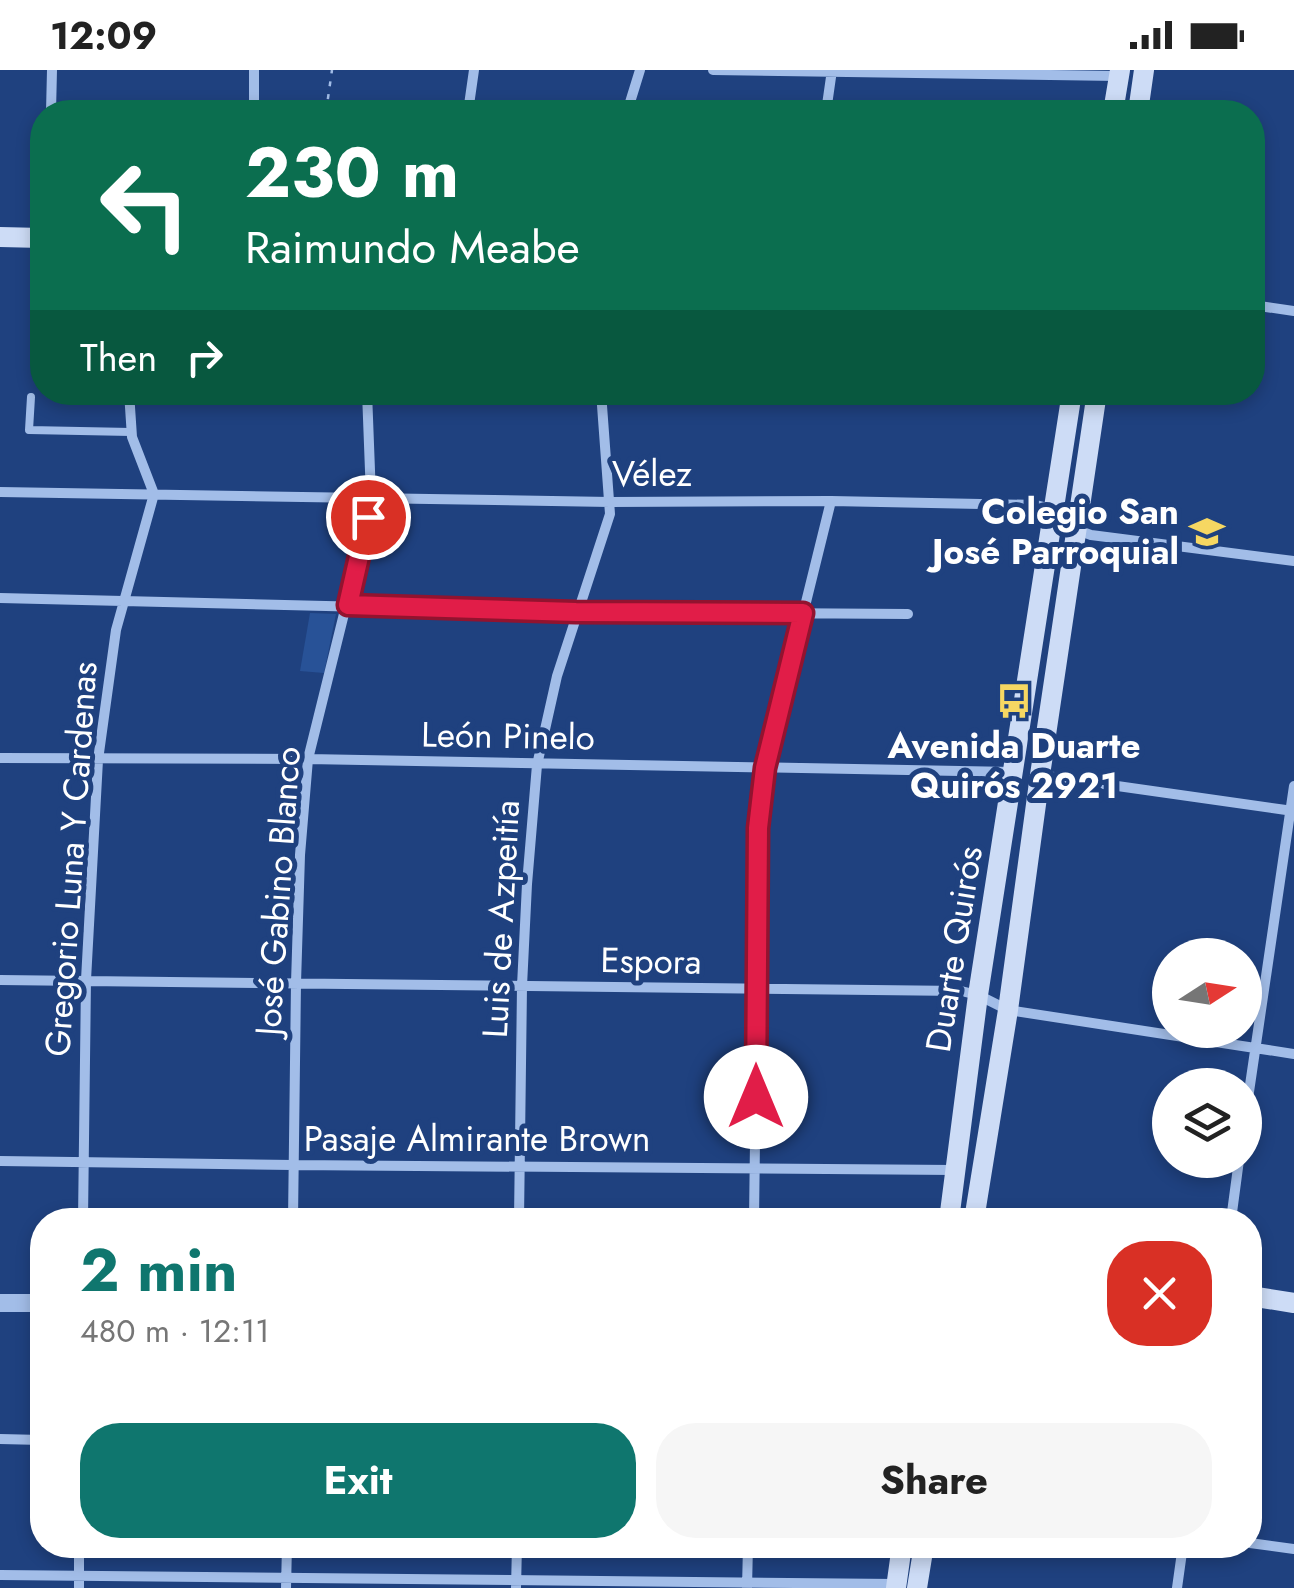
<!DOCTYPE html>
<meta charset="utf-8">
<style>
:root{--surface:#fff;--page:#f6f6f6;--text:#222;--muted:#767676;--accent:#0f766e}
body{margin:0;font-family:Jost,sans-serif;background:var(--page);color:var(--text);height:100vh;display:flex;flex-direction:column;font-size:38px;white-space:nowrap}
*{box-sizing:border-box;margin:0}
p{font-size:32px;color:var(--muted)}
.icon{flex:none;width:55px;height:55px;fill:none;stroke:currentColor;stroke-width:2;stroke-linecap:round;stroke-linejoin:round}
.map{position:relative;flex:1;overflow:hidden}
.details{position:absolute;left:30px;top:1138px;width:1232px;height:350px;display:flex;flex-direction:column;background:var(--surface);border-radius:40px;box-shadow:0 5px 15px #0003}
.details>*{flex:none}
.hud{position:absolute;left:30px;top:30px;width:1235px;height:305px;border-radius:40px;box-shadow:0 5px 15px #0003;background:#0b6e4f;color:#fff;overflow:hidden}
.needle{width:65px;rotate:78deg}
.controls{position:absolute;left:1152px;top:868px;display:grid;gap:20px}
.controls a{display:grid;place-items:center;width:110px;height:110px;border-radius:50%;background:var(--surface);box-shadow:0 5px 15px #0003;font-size:50px}
.pin{position:absolute;display:grid;place-items:center;width:85px;height:85px;color:#fff;margin:-42px;border:5px solid #fff;border-radius:50%;box-shadow:0 2px 10px #0007}
.me{position:absolute;width:110px;margin:-55px;rotate:0deg;stroke-linejoin:round;filter:drop-shadow(0 0 8px #0008)}
.turn{display:flex;align-items:center;gap:35px;height:210px;padding:0 50px;font-size:45px}
.turn .icon{width:130px;height:130px;stroke-width:2.5}
.turn b{display:block;font-size:70px;line-height:85px}
.then{display:flex;align-items:center;height:95px;padding:0 50px;background:#0003;gap:20px;font-size:38px}
.round{display:grid;place-items:center;flex:none;width:105px;height:105px;border-radius:40px;background:var(--page)}
.head{display:flex;align-items:center;justify-content:space-between;height:170px;padding:0 50px}
h1{font-size:60px;font-weight:700;line-height:75px;color:var(--accent)}
.primary-button{display:flex;gap:20px;margin-top:auto;padding:20px 50px}
.primary-button a{flex:1;height:115px;border-radius:40px;background:var(--accent);color:#fff;font-size:40px;font-weight:700;line-height:115px;text-align:center}
.primary-button a+a{background:var(--page);color:var(--text)}
.status{display:flex;justify-content:space-between;align-items:center;height:70px;padding:0 50px;background:var(--surface);direction:ltr}
.status svg{height:28px;fill:currentColor}
.map>svg:first-child{display:block}
</style>
<div class="status"><b>12:09</b><svg viewBox="0 0 49 12"><path d="M0 12V9h3v3zM5 12V6h3v6zM10 12V3h3v9zM15 12V0h3v12zM26 1h20v11H26zM47 4h2v5h-2z"/></svg></div>
<div class="map">
<svg width="1294" height="1518" viewBox="0 0 1294 1518">
<rect width="100%" height="100%" fill="#1f417f"/>
<path fill="#285297" d="M310 543 336 544 324 603 300 601Z"/>
<g fill="none" stroke-linecap="round" stroke-linejoin="round">
<path stroke="#a2bde8" stroke-width="2.5" stroke-dasharray="5 8" stroke-linecap="butt" d="M326 42 332 0"/>
<path stroke="#a2bde8" stroke-width="8" d="M31 327 29 360 131 362"/>
<path stroke="#a2bde8" stroke-width="10" d="M713 0 1118 6
M51 42 52 0
M254 42V0
M468 42 474 0
M627 42 640 0
M826 42 832 0
M1252 235 1294 241
M0 422 610 432 831 431 1036 435 1055 440 1077 460 1091 465 1294 491
M0 528 576 542 908 544
M0 688 308 689 1013 702
M1040 705 1293 741
M0 910 961 921 978 925 1008 940 1294 984
M1245 1049 1294 716
M0 1091 293 1095 955 1100
M83 1150 86 910 98 690 116 560 154 424 132 367 129 322
M293 1150 296 913 300 785 308 689 368 447 371 427 367 322
M519 1150 522 916 527 814 537 695 557 606 610 444 601 322
M754 1150 759 758 765 698 831 431
M1231 1150 1239 1090
M0 1369 42 1370
M1250 1473 1294 1479
M0 1505 896 1514
M79 1518V1475
M286 1518 287 1475
M516 1518 517 1475
M747 1518 748 1475
M1177 1518 1183 1475"/>
<path stroke="#a2bde8" stroke-width="18" d="M0 1233H42"/>
<path stroke="#cddcf6" stroke-width="20" d="M1113 42 1120 0
M1138 42 1144 0
M0 167 42 168
M949 1150 978 925 1072 322
M974 1150 1008 940 1040 705 1097 322
M1250 1226 1294 1233
M896 1518 902 1475
M917 1518 924 1475"/>
</g>
<g fill="none" stroke-linecap="round" stroke-linejoin="round">
<defs>
<path id="route" d="M368 447 348 535 576 542 803 543 765 698 758 758 756 1027"/>
</defs>
<use href="#route" stroke="#92132f" stroke-width="25"/>
<use href="#route" stroke="#e11d48" stroke-width="18"/>
</g>
<defs>
<symbol id="school-bare" viewBox="-9 -9 18 18"><path d="M0-5L7-2L0 1L-7-2ZM-4 1L0 2.5L4 1V4Q0 6-4 4Z" fill="#f6d762" stroke="#1f417f" stroke-width="2.5" paint-order="stroke"/></symbol>
<symbol id="bus-bare" viewBox="-9 -9 18 18"><path d="M-5-6H5V4H4V6H2V4H-2V6H-4V4H-5ZM-3.5-4V0h7V-4ZM-3.5 1.2v1.5H-2V1.2ZM2 1.2v1.5H3.5V1.2Z" fill="#f6d762" stroke="#1f417f" stroke-width="2.5" paint-order="stroke"/></symbol>
</defs>
<g fill-rule="evenodd">
<use href="#school-bare" x="1182" y="437" width="50" height="50"/>
<use href="#bus-bare" x="989" y="606" width="50" height="50"/>
</g>
<g text-anchor="middle" dominant-baseline="central" stroke-width="10" stroke-linejoin="round" paint-order="stroke">
<g font-size="35" fill="#fff" stroke="#1f417f">
<text x="652" y="404">Vélez</text>
<text transform="translate(508 666) rotate(1)">León Pinelo</text>
<text transform="translate(71 789) rotate(-86)">Gregorio Luna Y Cardenas</text>
<text transform="translate(278 821) rotate(-86)">José Gabino Blanco</text>
<text transform="translate(501 849) rotate(-87)">Luis de Azpeitía</text>
<text transform="translate(954 879) rotate(-81)">Duarte Quirós</text>
<text transform="translate(651 891) rotate(1)">Espora</text>
<text x="477" y="1069">Pasaje Almirante Brown</text>
</g>
<g font-size="35" font-weight="bold" fill="#fff" stroke="#1f417f" text-anchor="end">
<text x="1179" y="442">Colegio San<tspan x="1179" dy="40">José Parroquial</tspan></text>
<text x="1014" y="676" text-anchor="middle">Avenida Duarte<tspan x="1014" dy="40">Quirós 2921</tspan></text>
</g>
</g>
</svg>
<div class="controls">
<a><svg class="needle" viewBox="-14 -14 28 28"><path d="M0-13l5 13h-10z" fill="#e53935"/><path d="M0 13l5-13h-10z" fill="#767676"/></svg></a>
<a><svg class="icon" aria-label="layers" viewBox="0 0 24 24"><path d="M12 4l9 5-9 5-9-5zM3 14l9 5 9-5"/></svg></a>
</div>
<div class="pin" style="left:368px;top:447px;background:#d93025"><svg class="icon" aria-label="arrive" viewBox="0 0 24 24"><path d="M6 21V4h12l-3 4 3 4H6"/></svg></div>
<svg class="me" style="left:756px;top:1027px" viewBox="-20 -20 40 40"><circle r="19" fill="#fff"/><path d="M0-13L10 11 0 6-10 11z" fill="#e11d48"/></svg>
<div class="hud">
<div class="turn"><svg class="icon" aria-label="left" viewBox="0 0 24 24"><path d="M17 20v-9H6M10 6l-5 5 5 5"/></svg><div><b>230 m</b>Raimundo Meabe</div></div>
<div class="then">Then<svg class="icon" aria-label="right" viewBox="0 0 24 24"><path d="M7 20v-9h11M14 6l5 5-5 5"/></svg></div>
</div>
<section class="details">
<div class="head"><div><h1>2 min</h1><p>480 m · 12:11</p></div><a class="round" style="background:#d93025;color:#fff"><svg class="icon" aria-label="close" viewBox="0 0 24 24"><path d="M6 6l12 12M18 6L6 18"/></svg></a></div>
<div class="primary-button"><a>Exit</a><a>Share</a></div>
</section>
</div>
